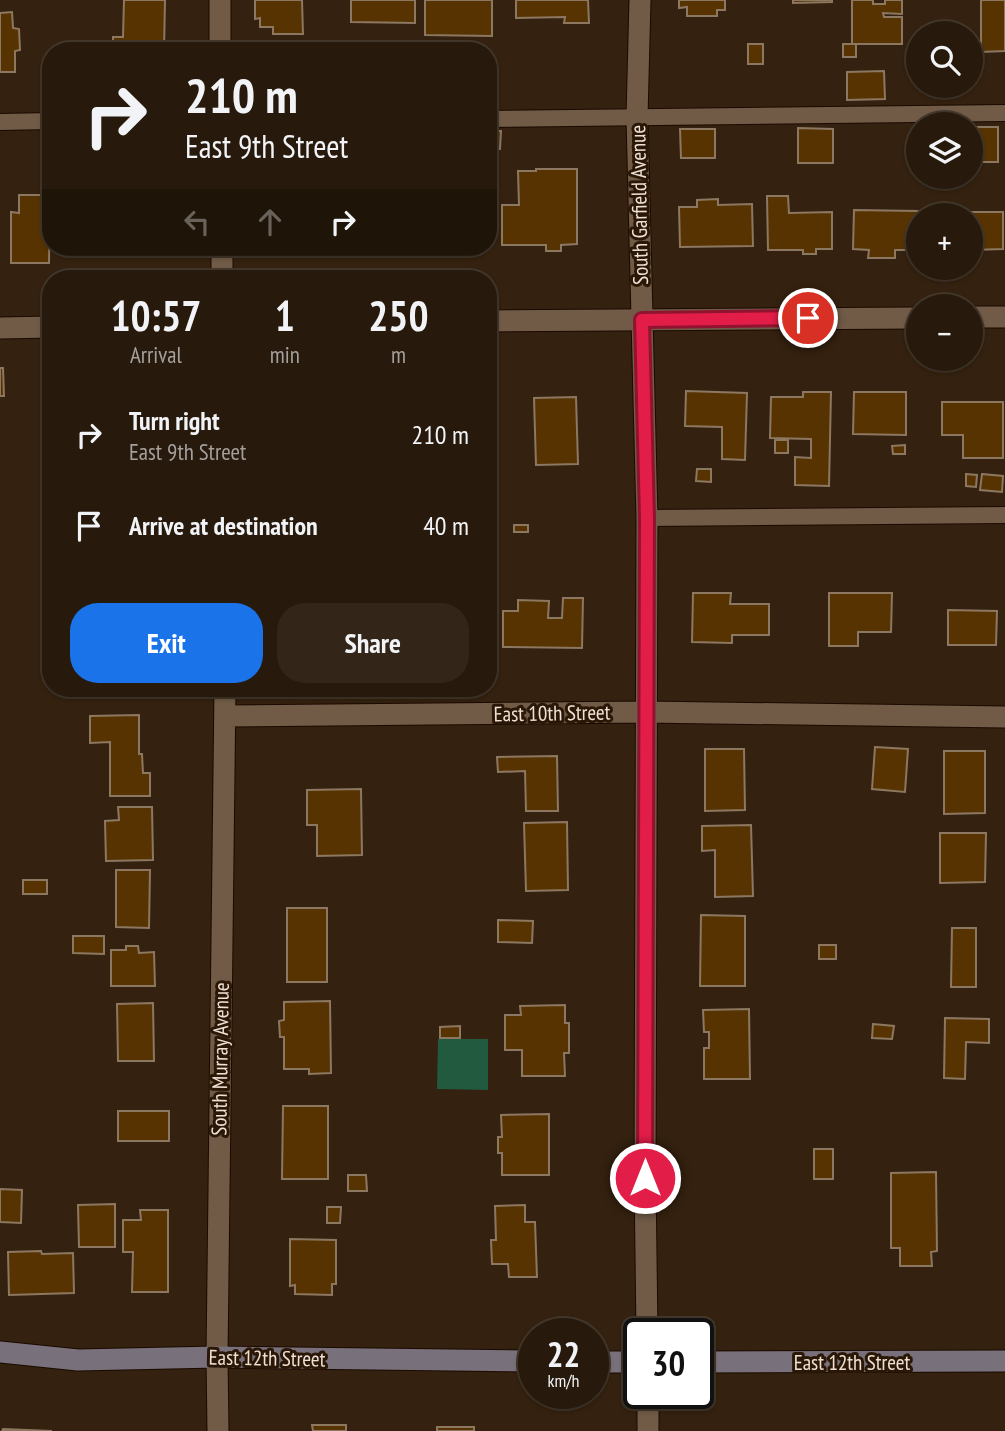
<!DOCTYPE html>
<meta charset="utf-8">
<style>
:root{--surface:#27190b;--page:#332619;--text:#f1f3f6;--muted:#a4a09d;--line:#43382c;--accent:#1a73e8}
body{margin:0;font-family:"PT Sans Narrow",sans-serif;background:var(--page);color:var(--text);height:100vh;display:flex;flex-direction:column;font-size:26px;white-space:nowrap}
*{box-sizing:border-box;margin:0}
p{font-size:23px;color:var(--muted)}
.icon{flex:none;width:38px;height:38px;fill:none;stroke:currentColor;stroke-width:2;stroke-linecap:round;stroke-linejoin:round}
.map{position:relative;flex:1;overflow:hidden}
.drawer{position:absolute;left:42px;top:270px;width:455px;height:427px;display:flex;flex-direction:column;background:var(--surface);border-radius:28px;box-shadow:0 2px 5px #0004,0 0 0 2px var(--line)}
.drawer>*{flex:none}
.banner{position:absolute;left:42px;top:42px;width:455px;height:214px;border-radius:28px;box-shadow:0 2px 5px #0004,0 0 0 2px var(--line);background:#27190b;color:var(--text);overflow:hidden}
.buttons{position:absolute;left:906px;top:21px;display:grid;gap:14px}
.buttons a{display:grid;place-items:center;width:77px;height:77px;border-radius:50%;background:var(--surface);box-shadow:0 2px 5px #0004,0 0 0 2px var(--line);font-size:35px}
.speed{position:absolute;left:518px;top:1318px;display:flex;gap:14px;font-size:35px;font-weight:700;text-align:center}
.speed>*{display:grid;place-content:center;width:91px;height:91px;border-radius:50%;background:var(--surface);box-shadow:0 2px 5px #0004,0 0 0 2px var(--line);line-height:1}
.speed small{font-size:18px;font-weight:400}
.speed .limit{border:4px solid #111;border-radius:10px;background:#fff;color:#111}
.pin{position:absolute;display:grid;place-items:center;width:60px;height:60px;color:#fff;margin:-30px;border:4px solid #fff;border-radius:50%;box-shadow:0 2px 7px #0007}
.me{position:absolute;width:77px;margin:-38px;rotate:0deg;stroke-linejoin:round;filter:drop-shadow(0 0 5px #0008)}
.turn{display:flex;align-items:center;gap:24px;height:147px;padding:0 28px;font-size:32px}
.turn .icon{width:91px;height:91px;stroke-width:2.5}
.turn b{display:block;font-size:49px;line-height:60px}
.lanes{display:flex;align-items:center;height:66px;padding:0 28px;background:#0003;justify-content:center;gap:35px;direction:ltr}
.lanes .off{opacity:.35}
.eta{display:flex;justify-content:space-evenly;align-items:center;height:119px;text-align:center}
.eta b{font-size:42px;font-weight:700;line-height:49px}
.cta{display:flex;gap:14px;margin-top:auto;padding:14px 28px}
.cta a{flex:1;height:80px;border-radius:28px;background:var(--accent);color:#fff;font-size:28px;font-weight:700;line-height:80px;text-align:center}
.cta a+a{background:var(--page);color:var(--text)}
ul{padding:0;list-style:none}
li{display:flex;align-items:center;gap:21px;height:91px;padding:0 28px}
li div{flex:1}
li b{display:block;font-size:26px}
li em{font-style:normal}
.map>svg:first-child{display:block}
</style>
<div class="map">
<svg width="1005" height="1431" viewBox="0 0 1005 1431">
<rect width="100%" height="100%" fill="#34210f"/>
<path fill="#215a3f" d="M438 1039H488V1090L437 1089Z"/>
<path fill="#583302" stroke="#8c7761" stroke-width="2" d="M124 0H165L164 51H113V37H123Z
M255 0H302L303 34H273V27H260V18L255 19Z
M351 0H415V23L351 22Z
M425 0H492V36L425 35Z
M516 0H588L589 23H564L565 17 516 18Z
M679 0H725V10H717V16H687V7L679 8Z
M793 0H832V2L793 3Z
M852 0H873V4H885V0H902V14L883 13 884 17H902V44H852Z
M981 0H1005V51L981 52Z
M12 12 13 28 19 29 20 50 15 51V72H0V13Z
M748 44H763V64H748Z
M843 44H856V57H843Z
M884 71 885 99 847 100V72Z
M971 127H998V162H971Z
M798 128 833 129V163H798Z
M680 129H715V158H681Z
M488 131H501L500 149 488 148Z
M536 169H577V244L561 245V251H546V245H502V205H519L518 171H536Z
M19 195H50L49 263H11V212L19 213Z
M767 196H788L789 213 832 212V249H816V254H803V250H768Z
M718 199V205L752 204 753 246 680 247 679 207H697V200Z
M854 210 918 211 917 250H895V258H868L869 250 853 249Z
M940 212H1003V249L971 250V215H940Z
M116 247H152V249L116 250Z
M334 247H401V251H334Z
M411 247H476V248L411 250Z
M0 368H3L4 396H0Z
M686 391 747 393 745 460 722 459V427L685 426Z
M803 392H831L829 486 795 485V457L811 458V439L770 438 771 397H803Z
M854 392H906V435L853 434Z
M576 397 578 464 536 465 534 398Z
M942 402H1003V458H963V435H942Z
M775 440H788V453H775Z
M905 445V454H893L892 446Z
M697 469H711V482L696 481Z
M966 474 977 475 976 487 966 486Z
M982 474 1003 476 1002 492 980 490Z
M514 525H528V532H514Z
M693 593H731L730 604H769V635H732V643L692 642Z
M829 593H892L891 632H858V646H829Z
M563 598H583L582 648 503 647V611H518V600L549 601 548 618H562Z
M948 610 997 611 996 645H948Z
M139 715V754H142L143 773H150V796H110V742L90 743V716Z
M875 747 908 749 905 792 872 789Z
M705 749H744L745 810 705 811Z
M944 751H985V813L944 814Z
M557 756 558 811H526L525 771 498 772 497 757Z
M361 789 362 855 317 856V825H307V790Z
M118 807H152L153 860 106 861 105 821 119 820Z
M567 822 568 890 526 891 524 823Z
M751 825 753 896 715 897V850L702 851V826Z
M940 833H986L985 882 940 883Z
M116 870H150L149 928 116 927Z
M23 880H47V894H23Z
M287 908H327V982H287Z
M701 915 745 916V986H700Z
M498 920 533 921 532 943 498 942Z
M952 928H976V987H951Z
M73 936H104V954L73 953Z
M819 945H836V959H819Z
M126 946H138L139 953 154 952 155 986H111V950H126Z
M330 1001 331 1073 309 1074V1069H284V1037H280L279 1021 284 1020V1002Z
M153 1003 154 1061H118L117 1004Z
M565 1005V1023H569V1053H564L565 1076H522V1050H505V1015H521L520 1006Z
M749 1009 750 1079H704V1048H709V1032H704L703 1010Z
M945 1018 989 1019V1043L966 1042 965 1079 944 1078Z
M873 1024 894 1026 892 1039 872 1038Z
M460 1026V1038H440V1027Z
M283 1106H328V1179H282Z
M118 1111H169V1141H118Z
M549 1114V1175H502V1153H498V1137H502L501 1115Z
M814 1149H833V1179H814Z
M936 1172 937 1251 931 1252 932 1266H900V1248H891V1173Z
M348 1175H366L367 1191H348Z
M0 1189 22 1190 21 1223 0 1222Z
M115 1204V1247H79L78 1205Z
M525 1205V1222H535L537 1277H509L508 1264H492L491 1240H496L495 1206Z
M327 1207H341L340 1223H327Z
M140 1210H168V1292H132L133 1252H123V1220H141Z
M290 1239 336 1240V1284H332V1295L295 1294V1285L290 1286Z
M41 1251 42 1254 73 1253 74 1293 9 1295 8 1252Z
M312 1425H346V1431H313Z
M437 1427H474V1431H437Z
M3 1429 52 1431H2Z"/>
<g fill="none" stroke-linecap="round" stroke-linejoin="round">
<defs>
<path id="lane" d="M488 119 1005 113
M0 122 51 121
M647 518 1005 515"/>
<path id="street" d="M220 0V51
M640 0 637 117 647 518 645 1178 647 1334
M222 247V278
M971 317H1005
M488 321 919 318
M0 328 51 327
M225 716 646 712 1005 717
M648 1393V1431
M218 1431 217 1357 225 688"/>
<path id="secondary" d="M0 1352 78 1360 217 1357 534 1361
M593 1362H639
M698 1362 1005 1361"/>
</defs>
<use href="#lane" stroke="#1b0a00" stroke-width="18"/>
<use href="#street" stroke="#1b0a00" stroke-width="23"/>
<use href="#secondary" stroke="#1b0a00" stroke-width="23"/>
<use href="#lane" stroke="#715b47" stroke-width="16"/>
<use href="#street" stroke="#715b47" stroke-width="21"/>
<use href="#secondary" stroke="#78707a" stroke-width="21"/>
</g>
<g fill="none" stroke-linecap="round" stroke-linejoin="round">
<defs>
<path id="route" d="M645 1178 647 518 642 320 808 318"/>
</defs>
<use href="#route" stroke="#92132f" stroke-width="18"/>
<use href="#route" stroke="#e11d48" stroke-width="12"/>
</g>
<g text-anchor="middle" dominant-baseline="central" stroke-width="6" stroke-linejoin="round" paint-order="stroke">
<g font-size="21" fill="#eee0d5" stroke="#2a1706">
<text transform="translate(639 205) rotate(-91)">South Garfield Avenue</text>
<text transform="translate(552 713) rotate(-1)">East 10th Street</text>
<text transform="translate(220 1059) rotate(-89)">South Murray Avenue</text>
<text transform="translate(267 1358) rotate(1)">East 12th Street</text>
<text x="852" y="1362">East 12th Street</text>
</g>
</g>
</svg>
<div class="buttons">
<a><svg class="icon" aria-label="search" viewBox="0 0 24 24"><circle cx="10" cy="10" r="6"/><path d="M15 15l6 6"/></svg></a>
<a><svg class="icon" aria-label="layers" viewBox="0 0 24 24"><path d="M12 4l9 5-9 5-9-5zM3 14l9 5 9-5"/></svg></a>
<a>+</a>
<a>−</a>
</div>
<div class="speed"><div>22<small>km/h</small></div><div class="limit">30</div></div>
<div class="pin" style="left:808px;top:318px;background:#d93025"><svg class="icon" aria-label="arrive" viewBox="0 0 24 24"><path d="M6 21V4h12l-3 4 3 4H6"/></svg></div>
<svg class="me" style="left:645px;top:1178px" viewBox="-20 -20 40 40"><circle r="17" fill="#e11d48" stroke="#fff" stroke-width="3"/><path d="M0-11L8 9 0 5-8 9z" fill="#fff"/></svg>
<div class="banner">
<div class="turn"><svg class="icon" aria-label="right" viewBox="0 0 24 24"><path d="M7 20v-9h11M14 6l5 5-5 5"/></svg><div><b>210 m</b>East 9th Street</div></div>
<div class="lanes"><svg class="icon off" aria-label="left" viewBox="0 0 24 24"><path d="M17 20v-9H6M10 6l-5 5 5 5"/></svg><svg class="icon off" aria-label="ahead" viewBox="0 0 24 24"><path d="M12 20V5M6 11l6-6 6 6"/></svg><svg class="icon" aria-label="right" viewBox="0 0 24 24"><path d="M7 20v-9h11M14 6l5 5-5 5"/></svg></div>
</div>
<section class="drawer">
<div class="eta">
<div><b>10:57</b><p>Arrival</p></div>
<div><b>1</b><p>min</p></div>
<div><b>250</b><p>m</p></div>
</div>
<ul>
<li><svg class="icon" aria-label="right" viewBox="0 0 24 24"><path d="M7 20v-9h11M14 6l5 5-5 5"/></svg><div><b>Turn right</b><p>East 9th Street</p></div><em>210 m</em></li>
<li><svg class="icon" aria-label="arrive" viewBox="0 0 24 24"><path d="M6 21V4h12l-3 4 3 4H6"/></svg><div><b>Arrive at destination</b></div><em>40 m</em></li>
</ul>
<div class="cta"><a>Exit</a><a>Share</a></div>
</section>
</div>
